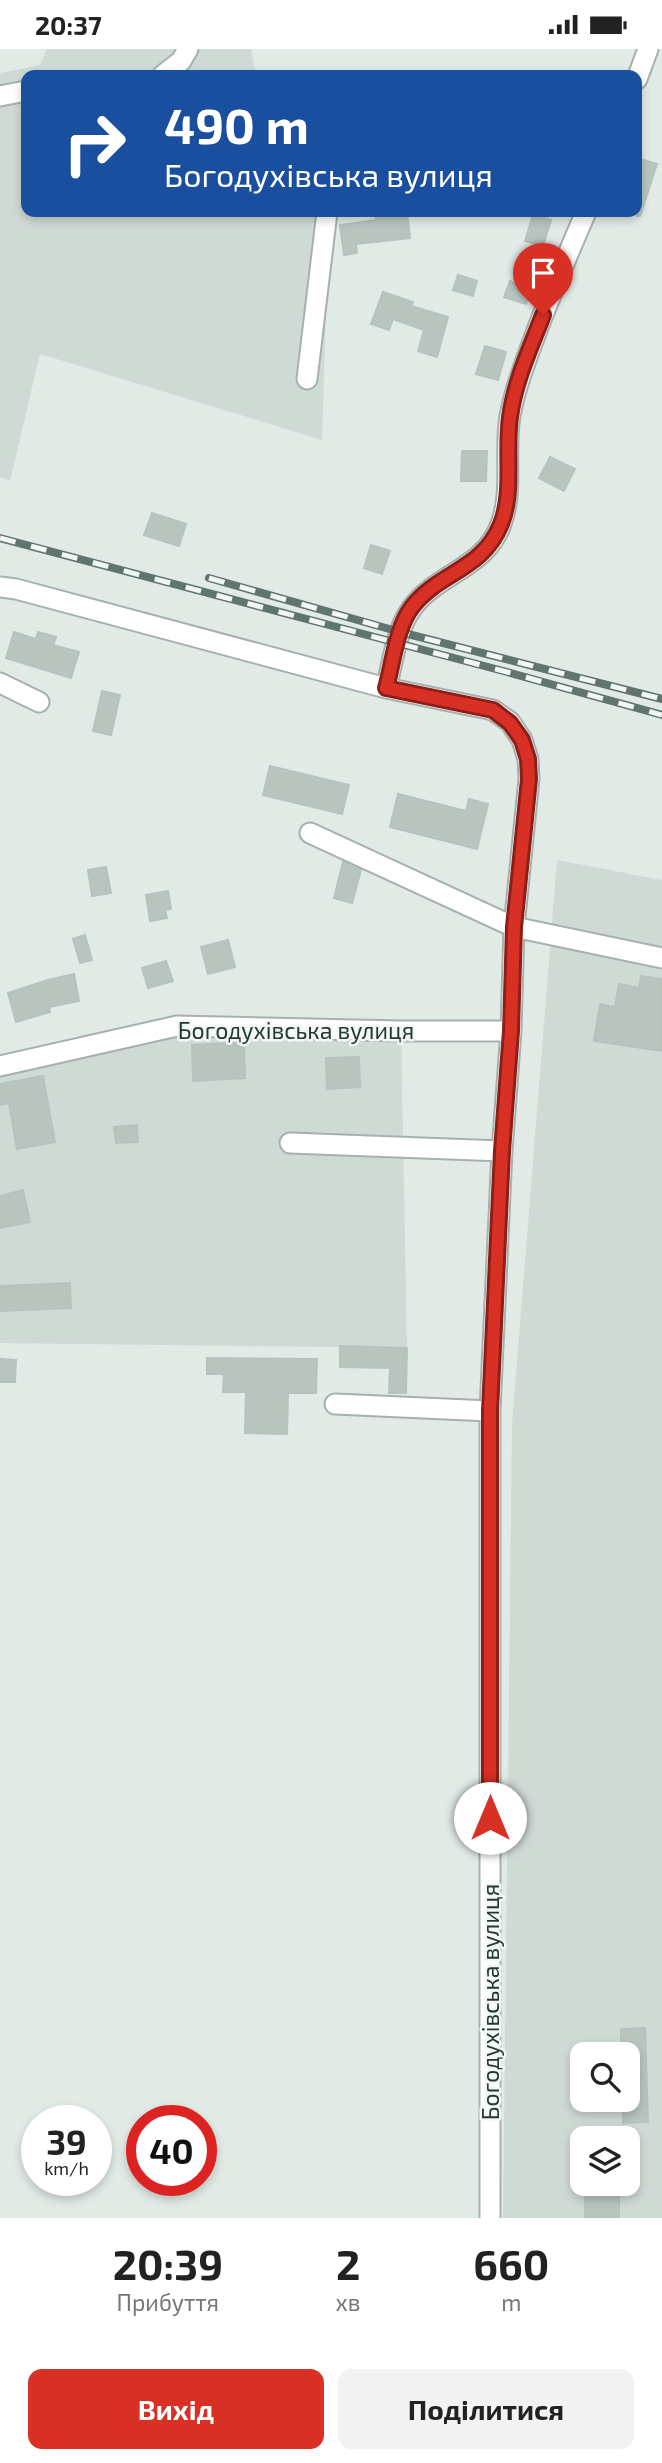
<!DOCTYPE html>
<html lang="uk">
<meta charset="utf-8">
<style>
:root{--surface:#fff;--page:#f2f2f2;--text:#222;--muted:#767676;--accent:#d93025}
body{margin:0;font-family:"Exo 2",sans-serif;background:var(--page);color:var(--text);height:100vh;display:flex;flex-direction:column;font-size:26px;white-space:nowrap}
*{box-sizing:border-box;margin:0}
p{font-size:23px;color:var(--muted)}
.icon{flex:none;width:38px;height:38px;fill:none;stroke:currentColor;stroke-width:2;stroke-linecap:round;stroke-linejoin:round}
.map{position:relative;height:2169px;overflow:hidden}
.sheet{display:flex;flex-direction:column;background:var(--surface);flex:1}
.sheet>*{flex:none}
.guide{position:absolute;left:21px;top:21px;width:621px;height:147px;border-radius:14px;box-shadow:0 4px 10px #0003;background:#1a4fa0;color:#fff;overflow:hidden}
.fabs{position:absolute;left:570px;top:1993px;display:grid;gap:14px}
.fabs a{display:grid;place-items:center;width:70px;height:70px;border-radius:14px;background:var(--surface);box-shadow:0 4px 10px #0003;font-size:35px}
.speed{position:absolute;left:21px;top:2056px;display:flex;gap:14px;font-size:35px;font-weight:700;text-align:center}
.speed>*{display:grid;place-content:center;width:91px;height:91px;border-radius:50%;background:var(--surface);box-shadow:0 4px 10px #0003;line-height:1}
.speed small{font-size:18px;font-weight:400}
.speed .limit{border:10px solid #d22;background:#fff;color:#111}
.pin{position:absolute;display:grid;place-items:center;width:60px;height:60px;color:#fff;margin:-72px -30px;border-radius:50% 50% 50% 0;rotate:-45deg;box-shadow:0 0 7px #0007}
.pin .icon{rotate:45deg}
.me{position:absolute;width:77px;margin:-38px;rotate:0deg;stroke-linejoin:round;filter:drop-shadow(0 0 5px #0008)}
.turn{display:flex;align-items:center;gap:24px;height:147px;padding:0 28px;font-size:32px}
.turn .icon{width:91px;height:91px;stroke-width:2.5}
.turn b{display:block;font-size:49px;line-height:60px}
.eta{display:flex;justify-content:space-evenly;align-items:center;height:119px;text-align:center}
.eta b{font-size:42px;font-weight:700;line-height:49px}
.primary-button{display:flex;gap:14px;margin-top:auto;padding:14px 28px}
.primary-button a{flex:1;height:80px;border-radius:14px;background:var(--accent);color:#fff;font-size:28px;font-weight:700;line-height:80px;text-align:center}
.primary-button a+a{background:var(--page);color:var(--text)}
.status{display:flex;justify-content:space-between;align-items:center;height:49px;padding:0 35px;background:var(--surface);direction:ltr}
.status svg{height:19px;fill:currentColor}
.map>svg:first-child{display:block}
</style>
<div class="status"><b>20:37</b><svg viewBox="0 0 49 12"><path d="M0 12V9h3v3zM5 12V6h3v6zM10 12V3h3v9zM15 12V0h3v12zM26 1h20v11H26zM47 4h2v5h-2z"/></svg></div>
<div class="map">
<svg width="662" height="2169" viewBox="0 0 662 2169">
<rect width="100%" height="100%" fill="#e2eae6"/>
<path fill="#d0dad5" fill-rule="evenodd" d="M47 0H251L256 26H26V163H329L322 391 40 305 10 432 0 428V24L40 16Z
M557 811 662 831V2169H503L512 1375ZM583 2006H628V2051H583ZM583 2090H628V2135H583Z
M177 977 401 982 407 1299 0 1294V1017Z"/>
<path fill="#b8c5bf" stroke="#b5c3bd" stroke-width="2" d="M637 109 657 115 640 167H637Z
M375 163H407L410 189 356 195 357 204 344 206 340 176 376 171Z
M533 166 551 171 543 197 525 192Z
M458 226 477 232 473 247 453 241Z
M510 232 531 239 526 255 504 248Z
M383 243 413 253 411 257 448 268 437 308 418 302 424 281 393 270 389 281 371 275Z
M485 297 506 303 498 331 476 325Z
M462 402H487L486 432H461Z
M550 408 575 420 564 442 539 429Z
M152 464 186 475 179 497 144 486Z
M371 496 390 502 382 525 364 519Z
M14 583 36 590 38 583 56 588 53 596 79 603 71 629 6 609Z
M102 642 120 646 111 686 93 682Z
M270 717 349 736 342 765 263 746Z
M398 745 466 762 469 750 488 755 477 800 390 778Z
M343 813 361 821 352 854 334 849Z
M106 818 111 844 92 847 88 821Z
M168 842 171 860 165 861 167 869 150 872 146 846Z
M85 886 92 911 80 914 73 890Z
M228 891 235 918 208 925 201 898Z
M166 912 173 932 148 939 142 919Z
M74 925 79 952 49 958 50 963 16 973 8 944 48 931Z
M641 927 662 930V1002L594 992 600 955 615 958 619 935 639 939Z
M244 993 245 1029 193 1032 192 996Z
M359 1008 360 1038 327 1040 326 1009Z
M43 1027 55 1093 17 1100 9 1054 0 1056V1035Z
M137 1076 138 1093 116 1094 114 1078Z
M23 1141 30 1173 0 1179V1147Z
M70 1234 71 1259 0 1262V1237Z
M340 1297 407 1299 406 1344H389L390 1319 340 1318Z
M207 1309 317 1310 316 1344H288L287 1385 245 1384 246 1343H223L224 1325H207Z
M0 1310 16 1311 15 1333H0Z
M645 1979 648 2073 623 2074V2051H628V2006H621V1980Z
M585 2135H619V2169H585Z"/>
<g fill="none" stroke-linecap="round" stroke-linejoin="round">
<defs>
<path id="minor" d="M163 26 181 12 188 0
M637 30 648 0
M0 47 26 42
M307 330 327 163
M0 538 16 540 386 639
M0 634 39 653
M310 784 514 878 662 909
M0 1017 177 977 401 982H511
M290 1094 502 1102
M335 1355 490 1362
M490 2169V1362L502 1102 511 982 514 878 529 730 528 710 522 691 510 673 493 661 386 639C393 614 396 580 412 559 438 523 487 520 502 472 513 439 504 401 510 367 516 335 528 306 539 276 554 238 570 200 586 163"/>
</defs>
<use href="#minor" stroke="#a5b1ad" stroke-width="23"/>
<use href="#minor" stroke="#fff" stroke-width="19"/>
<defs>
<path id="rail" d="M0 489 507 623 662 666
M209 529 400 583 662 650"/>
</defs>
<use href="#rail" stroke="#5f756e" stroke-width="8"/>
<use href="#rail" stroke="#f2f7f4" stroke-width="5" stroke-dasharray="16" stroke-linecap="butt"/>
</g>
<g fill="none" stroke-linecap="round" stroke-linejoin="round">
<defs>
<path id="route" d="M490 1769V1362L502 1102 511 982 514 878 529 730 528 710 522 691 510 674 493 661 386 639C393 614 396 579 412 558 440 522 482 522 501 475 514 443 505 402 510 368 515 332 530 300 543 266"/>
</defs>
<use href="#route" stroke="#8d1f18" stroke-width="18"/>
<use href="#route" stroke="#d93025" stroke-width="12"/>
</g>
<g text-anchor="middle" dominant-baseline="central" stroke-width="5" stroke-linejoin="round" paint-order="stroke">
<g font-size="23" fill="#243933" stroke="#f2f7f4">
<text x="296" y="981">Богодухівська вулиця</text>
<text transform="translate(490 1953) rotate(-90)">Богодухівська вулиця</text>
</g>
</g>
</svg>
<div class="fabs">
<a><svg class="icon" aria-label="search" viewBox="0 0 24 24"><circle cx="10" cy="10" r="6"/><path d="M15 15l6 6"/></svg></a>
<a><svg class="icon" aria-label="layers" viewBox="0 0 24 24"><path d="M12 4l9 5-9 5-9-5zM3 14l9 5 9-5"/></svg></a>
</div>
<div class="speed"><div>39<small>km/h</small></div><div class="limit">40</div></div>
<div class="pin" style="left:543px;top:266px;background:#d93025"><svg class="icon" aria-label="arrive" viewBox="0 0 24 24"><path d="M6 21V4h12l-3 4 3 4H6"/></svg></div>
<svg class="me" style="left:490px;top:1769px" viewBox="-20 -20 40 40"><circle r="19" fill="#fff"/><path d="M0-13L10 11 0 6-10 11z" fill="#d93025"/></svg>
<div class="guide">
<div class="turn"><svg class="icon" aria-label="right" viewBox="0 0 24 24"><path d="M7 20v-9h11M14 6l5 5-5 5"/></svg><div><b>490 m</b>Богодухівська вулиця</div></div>
</div>
</div>
<section class="sheet">
<div class="eta">
<div><b>20:39</b><p>Прибуття</p></div>
<div><b>2</b><p>хв</p></div>
<div><b>660</b><p>m</p></div>
</div>
<div class="primary-button"><a>Вихід</a><a>Поділитися</a></div>
</section>
